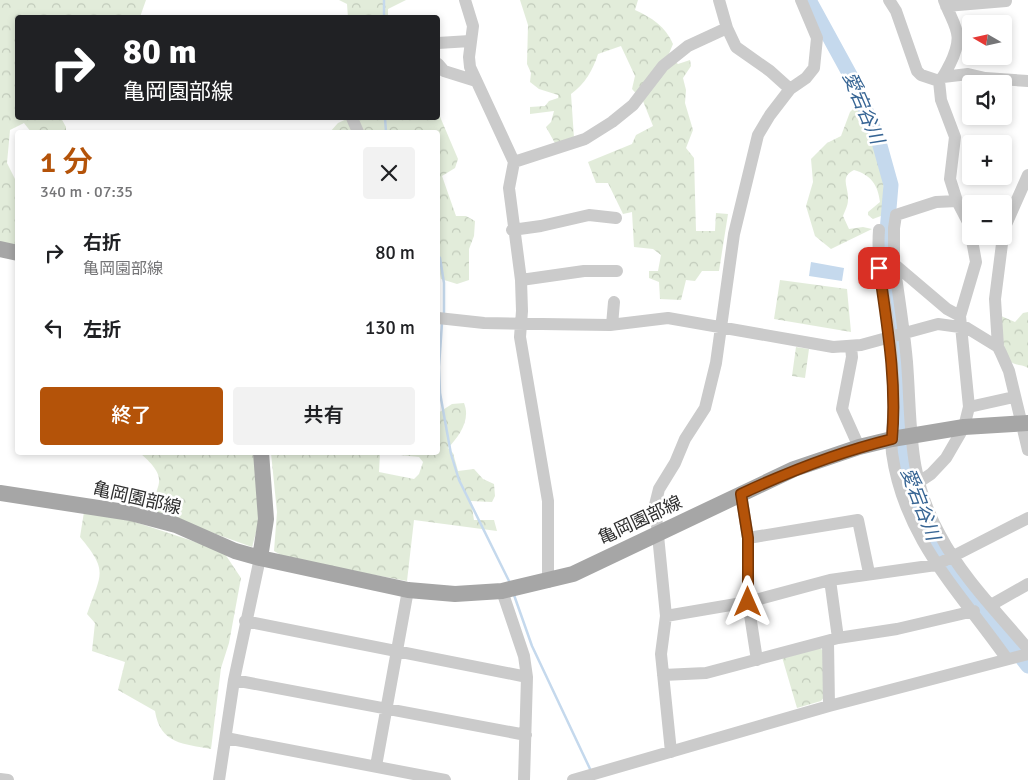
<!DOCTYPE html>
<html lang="ja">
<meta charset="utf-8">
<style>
:root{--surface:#fff;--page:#f2f2f2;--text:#202124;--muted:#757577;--accent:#b45309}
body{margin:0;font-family:Signika,"Noto Sans JP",sans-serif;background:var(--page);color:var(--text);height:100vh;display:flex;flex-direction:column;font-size:19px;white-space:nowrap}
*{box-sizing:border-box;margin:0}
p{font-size:16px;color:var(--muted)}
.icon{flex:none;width:28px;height:28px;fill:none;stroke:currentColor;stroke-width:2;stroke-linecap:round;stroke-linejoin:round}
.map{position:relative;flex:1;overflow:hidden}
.drawer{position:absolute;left:15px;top:130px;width:425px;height:325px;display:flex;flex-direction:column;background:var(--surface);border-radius:5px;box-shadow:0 2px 8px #0003}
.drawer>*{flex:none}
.hud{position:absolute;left:15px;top:15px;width:425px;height:105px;border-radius:5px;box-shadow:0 2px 8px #0003;background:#202124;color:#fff;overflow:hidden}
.needle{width:32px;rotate:279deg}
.tools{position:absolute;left:962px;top:15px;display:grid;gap:10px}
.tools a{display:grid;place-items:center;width:50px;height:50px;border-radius:5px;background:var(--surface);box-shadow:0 2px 8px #0003;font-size:25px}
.pin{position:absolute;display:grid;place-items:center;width:42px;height:42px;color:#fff;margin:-21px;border-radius:10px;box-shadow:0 2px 8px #0006}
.me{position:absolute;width:55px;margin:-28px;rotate:0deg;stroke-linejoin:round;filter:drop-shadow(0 0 4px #0008)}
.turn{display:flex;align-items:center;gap:18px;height:105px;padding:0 25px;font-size:22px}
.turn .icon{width:65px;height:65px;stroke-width:2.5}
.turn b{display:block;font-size:35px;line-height:42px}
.round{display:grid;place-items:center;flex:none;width:52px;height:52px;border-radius:5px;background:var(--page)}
.summary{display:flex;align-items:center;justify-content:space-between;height:85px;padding:0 25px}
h1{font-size:30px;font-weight:600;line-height:38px;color:var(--accent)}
.action{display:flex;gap:10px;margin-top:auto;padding:10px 25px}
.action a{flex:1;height:58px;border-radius:5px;background:var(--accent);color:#fff;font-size:20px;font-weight:600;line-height:58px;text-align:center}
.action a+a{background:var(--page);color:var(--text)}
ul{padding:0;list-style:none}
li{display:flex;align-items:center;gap:15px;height:75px;padding:0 25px}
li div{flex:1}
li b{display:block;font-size:19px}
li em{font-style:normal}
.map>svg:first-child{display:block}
</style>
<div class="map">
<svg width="1028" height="780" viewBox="0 0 1028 780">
<defs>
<pattern id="forest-crowns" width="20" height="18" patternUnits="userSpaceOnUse" patternTransform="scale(1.25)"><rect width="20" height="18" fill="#e2ecda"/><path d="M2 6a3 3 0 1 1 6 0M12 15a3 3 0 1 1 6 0" fill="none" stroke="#c2cbbb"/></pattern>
</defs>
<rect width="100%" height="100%" fill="#fff"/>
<path fill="url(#forest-crowns)" d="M0 0H146L140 17 18 18V118H61L66 127V132H31L24 123 10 130 7 163 17 183V246L0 243Z
M339 0H406L388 9V17L348 18 347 4Z
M520 0H638L635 10C651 17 666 27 673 44L668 56 678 64 690 60 691 66 683 78 686 90 685 103 693 130 686 148 694 158 696 231H715L716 213 728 214 719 271H702L695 281 686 280 681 300 660 299 659 282 649 278V271H658L661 255 653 249 634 247 632 212 623 214 608 183H596L588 162 632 144 636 135 653 126 643 101 632 89 635 76 621 46 598 54C593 70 585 84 571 94L574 138 556 145 546 127 551 122 554 111 530 114V107L545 106 549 101 558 98V95L539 89 530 82 531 73 527 64 528 25Z
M857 105 882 166 886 214 873 219 868 215V212L880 202C878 185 871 175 854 170 839 177 849 187 848 200 848 205 845 211 843 216L849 229 863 227 872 229 831 249 815 236 806 206 813 182 811 159 827 143 841 136 850 112Z
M438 112 458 159 455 168 442 176 456 216H466L475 221 474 236 469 249V280L457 284 441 279 438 264V132H330L338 123 349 118H438Z
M780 280 847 289 851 332 774 319Z
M1028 312V368C1022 364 1015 366 1010 361 1000 353 1002 328 1001 316L1015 322 1023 313Z
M796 347 809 349 805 378 792 376Z
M464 403C471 420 459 436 448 448L453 453 458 471 474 469 483 479 494 484 495 496 492 502 471 501 474 520H494L497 531 414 520 407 581 288 559 274 551 277 512 271 453H380L379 472 414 479 419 474 423 462 419 457 381 453 438 452V413L452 404Z
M140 453H255L259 522 252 547 157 513C147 485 177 485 140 453Z
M84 512 126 519 223 551 241 578 229 643 221 668 211 749C184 744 160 744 155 711L118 690 125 662 92 651 95 623 87 614C101 573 109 572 80 537Z
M819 648 823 650 825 696 821 701 797 708 782 657Z"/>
<path fill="#c5d9ed" d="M811 262 844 268 842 281 809 276Z"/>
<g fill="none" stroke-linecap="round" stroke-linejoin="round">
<path stroke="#c5d9ed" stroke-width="2.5" d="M384 18V0
M385 118 386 132
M438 256 440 258 444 283V315
M442 323 439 367 440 393 451 454 459 480 510 583
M514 595 532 646 591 771"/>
<path stroke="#c5d9ed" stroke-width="15" d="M809 0 855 84 879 142 891 185 885 255 900 369 902 453 909 484 936 546 1028 666"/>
<path stroke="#cbcbcb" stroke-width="12" d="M465 0 473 26 469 57 470 67 514 162 509 188 521 280 522 311 520 337 548 501V582
M719 0 727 28 736 47 770 71 790 89
M889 0 896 11 917 71 921 75 939 81
M946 6 1006 1
M438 43 470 41
M438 64 444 71 476 81
M943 77 968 74 985 78 1028 81
M939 81C944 77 946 71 950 64 965 33 955 29 944 0
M352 118 358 132
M514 162 585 139 612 122 633 105 663 66 688 46 727 28
M957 201 936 202 896 215 894 228V264L947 309 960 316
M1004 229 1028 175
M512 230 541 226 589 215 616 218
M879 230C876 270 888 307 891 347 892 364 894 382 894 400 894 417 890 436 892 453 904 539 960 592 1007 659
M894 264C899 297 904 329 907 362 912 427 907 475 940 535 962 577 998 613 1028 649
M521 280 584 271H617
M438 318 484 323 610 325 668 318 833 347 861 345 938 324 967 328 998 347 1001 353 1009 371 1028 450
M612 325 614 302
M851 347 852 357 842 409 859 447
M998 347 995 299 1003 236
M969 407 1014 397
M919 482 931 474 946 458 964 427 969 407 960 316 976 262 969 224 957 201 950 179 955 137 941 100 939 81
M741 494 748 538V602L757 660
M748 538 858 520 869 573
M830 580 838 638
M502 591 524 656 527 677 524 780
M991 605 1028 584
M666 616 748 602 830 580 936 565 1028 518
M245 621 527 677
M828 642 829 706
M663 675 706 673 838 638 897 629 974 611
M234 680 526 735
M226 738 445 780
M671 752 661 654 666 616 655 505 659 489 675 463 685 439 705 408 716 363 734 234 758 135 770 115 790 89 806 78 814 68 817 38 801 0
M376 766 408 590
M0 779 8 780
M219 780 234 680 260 558
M573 780 829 706 1028 654"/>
<path stroke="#a6a6a6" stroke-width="16" d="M0 249 18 253
M0 493 131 513 176 525 235 551 260 558 408 590 455 594 502 591 573 574 794 469 859 447 892 439 964 427 1028 423
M260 558 266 519 261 452"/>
</g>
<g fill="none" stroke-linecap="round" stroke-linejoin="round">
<defs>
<path id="route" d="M748 602V538L741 494C790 471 839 452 892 439 897 381 887 325 879 268"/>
</defs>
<use href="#route" stroke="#753606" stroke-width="12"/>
<use href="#route" stroke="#b45309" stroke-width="9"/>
</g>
<g text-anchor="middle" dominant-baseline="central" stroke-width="5" stroke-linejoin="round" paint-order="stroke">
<g font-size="18" fill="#2e2e2e" stroke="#fff">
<text transform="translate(137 498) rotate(13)">亀岡園部線</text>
<text transform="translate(640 520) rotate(-25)">亀岡園部線</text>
</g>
<g font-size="19" font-style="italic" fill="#376594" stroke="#fff">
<text transform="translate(863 108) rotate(67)">愛宕谷川</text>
<text transform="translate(920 504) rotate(69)">愛宕谷川</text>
</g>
</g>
</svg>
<div class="tools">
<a><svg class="needle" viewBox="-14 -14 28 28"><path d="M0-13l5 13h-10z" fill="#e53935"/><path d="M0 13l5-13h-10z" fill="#757577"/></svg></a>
<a><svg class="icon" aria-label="sound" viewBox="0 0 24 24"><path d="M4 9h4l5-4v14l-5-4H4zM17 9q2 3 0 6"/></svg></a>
<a>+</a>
<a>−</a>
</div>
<div class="pin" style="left:879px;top:268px;background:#d93025"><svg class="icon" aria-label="arrive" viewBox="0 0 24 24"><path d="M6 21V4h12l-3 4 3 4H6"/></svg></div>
<svg class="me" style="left:748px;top:602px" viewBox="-20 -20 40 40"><path d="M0-17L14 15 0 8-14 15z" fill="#b45309" stroke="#fff" stroke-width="4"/></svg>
<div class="hud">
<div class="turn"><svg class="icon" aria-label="right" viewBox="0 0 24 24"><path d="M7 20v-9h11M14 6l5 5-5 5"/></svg><div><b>80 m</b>亀岡園部線</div></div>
</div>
<section class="drawer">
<div class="summary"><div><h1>1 分</h1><p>340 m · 07:35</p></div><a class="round"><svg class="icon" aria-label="close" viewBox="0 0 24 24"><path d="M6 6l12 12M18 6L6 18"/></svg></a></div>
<ul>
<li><svg class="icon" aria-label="right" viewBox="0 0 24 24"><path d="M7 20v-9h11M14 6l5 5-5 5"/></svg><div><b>右折</b><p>亀岡園部線</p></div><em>80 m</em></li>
<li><svg class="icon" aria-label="left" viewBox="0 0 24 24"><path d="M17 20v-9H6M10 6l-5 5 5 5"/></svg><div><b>左折</b></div><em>130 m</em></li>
</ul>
<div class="action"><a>終了</a><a>共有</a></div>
</section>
</div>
